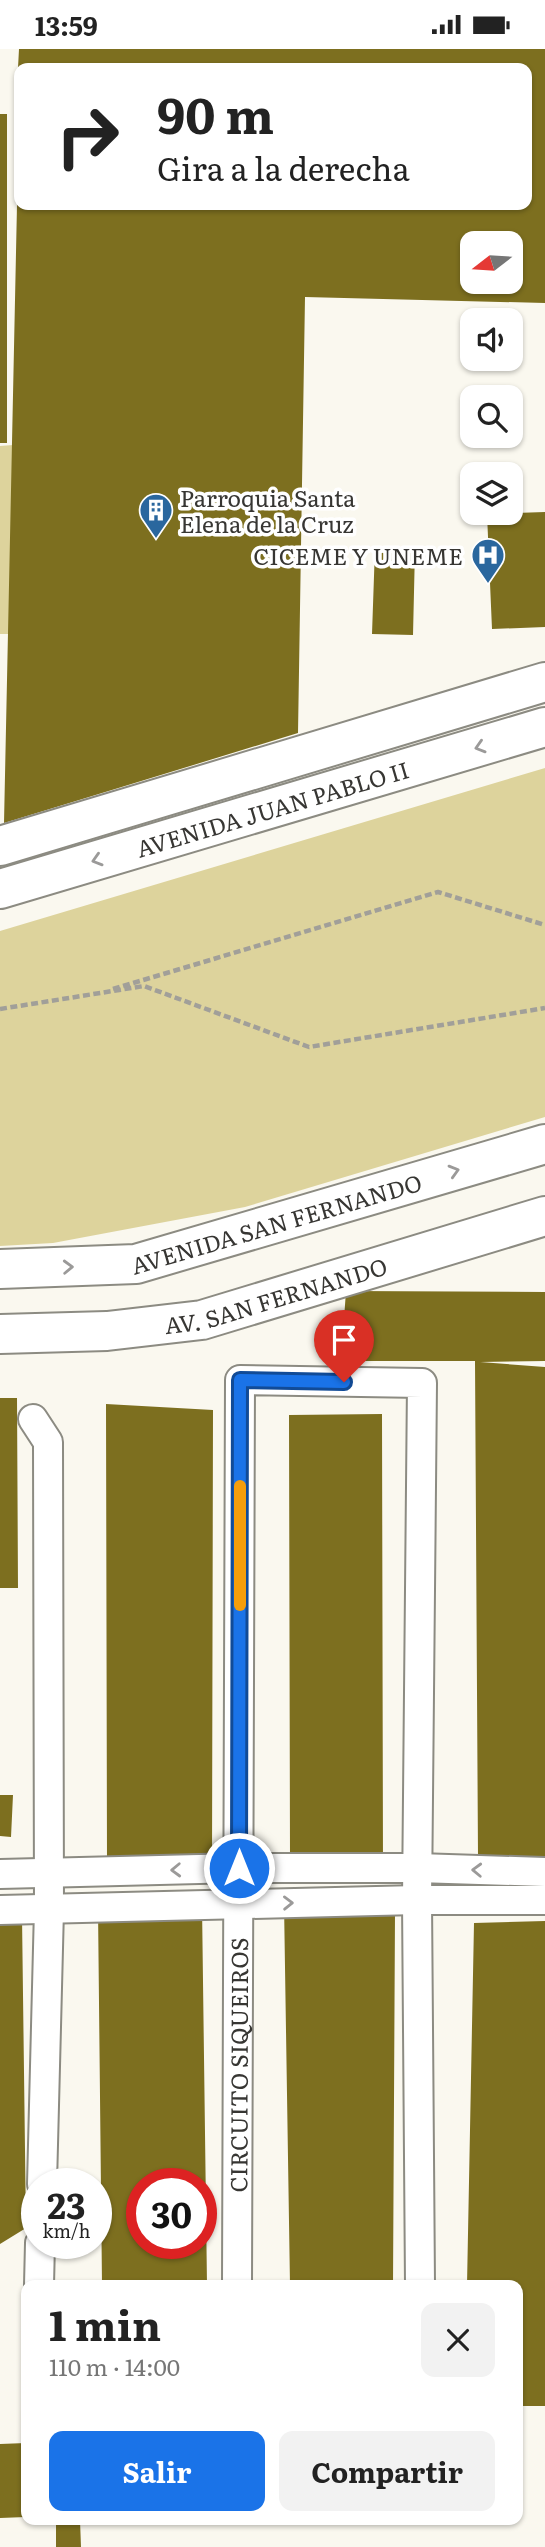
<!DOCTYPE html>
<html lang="es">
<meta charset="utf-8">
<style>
:root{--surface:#fff;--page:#f2f2f2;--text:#222;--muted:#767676;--accent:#1a73e8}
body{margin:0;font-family:Literata,serif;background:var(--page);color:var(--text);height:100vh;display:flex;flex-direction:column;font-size:26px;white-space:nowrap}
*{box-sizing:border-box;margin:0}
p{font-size:23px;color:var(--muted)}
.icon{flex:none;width:38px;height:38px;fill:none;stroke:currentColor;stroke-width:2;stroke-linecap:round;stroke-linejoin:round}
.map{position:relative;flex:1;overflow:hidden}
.drawer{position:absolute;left:21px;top:2231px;width:502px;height:245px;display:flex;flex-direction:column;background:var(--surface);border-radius:14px;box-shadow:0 2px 5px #0004}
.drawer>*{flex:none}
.hud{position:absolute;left:14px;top:14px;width:518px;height:147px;border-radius:14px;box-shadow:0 2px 5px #0004;background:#fff;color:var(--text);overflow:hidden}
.needle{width:46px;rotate:253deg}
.controls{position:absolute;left:460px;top:182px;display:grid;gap:14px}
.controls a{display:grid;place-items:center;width:63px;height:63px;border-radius:14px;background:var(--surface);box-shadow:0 2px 5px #0004;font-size:35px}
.speed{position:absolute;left:21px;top:2119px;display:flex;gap:14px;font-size:35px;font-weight:700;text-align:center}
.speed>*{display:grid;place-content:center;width:91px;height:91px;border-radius:50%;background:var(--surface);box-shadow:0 2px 5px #0004;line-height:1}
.speed small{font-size:18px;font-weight:400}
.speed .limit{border:10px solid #d22;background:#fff;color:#111}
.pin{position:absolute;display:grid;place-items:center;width:60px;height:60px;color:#fff;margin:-72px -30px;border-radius:50% 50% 50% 0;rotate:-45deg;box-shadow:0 0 7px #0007}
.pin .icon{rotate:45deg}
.me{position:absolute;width:77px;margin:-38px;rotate:0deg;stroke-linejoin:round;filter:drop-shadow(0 0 5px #0008)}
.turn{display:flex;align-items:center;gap:24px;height:147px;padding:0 28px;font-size:32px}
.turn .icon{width:91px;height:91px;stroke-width:2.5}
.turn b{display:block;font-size:49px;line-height:60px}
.round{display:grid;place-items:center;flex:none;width:74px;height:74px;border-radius:14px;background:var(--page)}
.overview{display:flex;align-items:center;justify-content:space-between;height:119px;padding:0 28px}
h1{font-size:42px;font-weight:700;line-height:52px}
.primary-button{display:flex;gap:14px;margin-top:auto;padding:14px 28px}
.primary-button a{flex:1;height:80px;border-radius:14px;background:var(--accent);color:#fff;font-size:28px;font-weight:700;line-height:80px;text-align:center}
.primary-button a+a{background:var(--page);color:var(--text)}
.status{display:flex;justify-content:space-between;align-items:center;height:49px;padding:0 35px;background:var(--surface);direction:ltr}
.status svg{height:19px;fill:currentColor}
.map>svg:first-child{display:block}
</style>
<div class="status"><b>13:59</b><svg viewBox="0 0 49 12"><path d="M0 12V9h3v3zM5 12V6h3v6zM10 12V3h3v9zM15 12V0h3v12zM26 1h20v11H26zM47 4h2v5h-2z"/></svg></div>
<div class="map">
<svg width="545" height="2498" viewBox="0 0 545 2498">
<rect width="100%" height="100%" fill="#faf8ef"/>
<path fill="#ddd39c" d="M13 396 9 585H0V397Z
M545 719V1068L245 1158 53 1194 0 1197V882Z"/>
<path fill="#7d6f1f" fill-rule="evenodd" d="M19 0H545V254L305 248 298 684 4 774 17 156H527V19H18ZM472 194H511V233H472Z
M0 65H7V394H0Z
M545 463V578L492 580 487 465Z
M375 498 415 500 413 586 372 585Z
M346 1242 545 1243V1312L480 1313 545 1318V1807H478L475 1312H341Z
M0 1349H17L18 1539H0Z
M106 1355 213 1361 212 1820 107 1811Z
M382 1365 383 1819 290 1808 289 1366Z
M0 1746H13L11 1788 0 1787Z
M284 1854 395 1864 393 2236H290Z
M202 1856 207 2236H102L98 1859ZM142 2135H201V2194H142Z
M0 1867H22L26 2179 0 2195Z
M545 1872V2357H518V2236H467L474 1874Z
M26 2394V2468L0 2469V2395Z
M56 2471H80L81 2498H56Z"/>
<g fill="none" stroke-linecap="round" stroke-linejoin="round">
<defs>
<g id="street">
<path d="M33 1370 48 1393 49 1860 42 2135"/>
<path d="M0 1825 239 1819H418L545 1823"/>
<path d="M0 1861 417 1851H545"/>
<path d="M39 2236 40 2194"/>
<path id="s1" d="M237 2236 240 1331 422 1334 417 1851 420 2236"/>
</g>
<g id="secondary">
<path d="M0 797 545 633"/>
<path id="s2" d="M0 840 545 678"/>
<path id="s3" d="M0 1220 136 1215 545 1095"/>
<path id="s4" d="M0 1285 107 1282 202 1271 545 1167"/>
</g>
</defs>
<use href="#street" stroke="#8c8b82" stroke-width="32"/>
<use href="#secondary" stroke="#8c8b82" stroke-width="42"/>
<path stroke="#a19f99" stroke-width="4.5" stroke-dasharray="7 3.5" stroke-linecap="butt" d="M113 940 438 843 545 876
M0 960 144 937 309 998 545 959"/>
<use href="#street" stroke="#fff" stroke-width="28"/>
<use href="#secondary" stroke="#fff" stroke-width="38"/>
</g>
<defs><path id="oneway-chevron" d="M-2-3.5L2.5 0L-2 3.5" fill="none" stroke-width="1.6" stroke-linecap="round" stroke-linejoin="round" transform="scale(1.75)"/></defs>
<g stroke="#9b9a99">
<use href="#oneway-chevron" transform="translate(480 698) rotate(163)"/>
<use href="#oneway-chevron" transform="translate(97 811) rotate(163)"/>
<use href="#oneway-chevron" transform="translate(454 1122) rotate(-16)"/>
<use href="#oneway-chevron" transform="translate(68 1218) rotate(-2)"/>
<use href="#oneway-chevron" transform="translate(176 1821) rotate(178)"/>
<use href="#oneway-chevron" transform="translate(477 1821) rotate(-178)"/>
<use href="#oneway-chevron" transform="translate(288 1854) rotate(-1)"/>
</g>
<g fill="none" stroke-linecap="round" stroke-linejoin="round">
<defs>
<path id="route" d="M239 1819 240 1331 344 1333"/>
</defs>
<use href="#route" stroke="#114b97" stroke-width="18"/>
<use href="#route" stroke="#1a73e8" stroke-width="12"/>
<path stroke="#f59e0b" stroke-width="12" d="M240 1556V1437"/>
</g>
<defs>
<symbol id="building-pin" viewBox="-11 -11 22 30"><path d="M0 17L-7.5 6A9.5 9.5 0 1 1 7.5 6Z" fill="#2a679e" stroke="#fff"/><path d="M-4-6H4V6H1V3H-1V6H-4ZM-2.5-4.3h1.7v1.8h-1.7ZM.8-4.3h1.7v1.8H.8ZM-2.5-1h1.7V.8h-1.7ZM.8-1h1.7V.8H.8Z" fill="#fff"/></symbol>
<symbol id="hospital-pin" viewBox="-11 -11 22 30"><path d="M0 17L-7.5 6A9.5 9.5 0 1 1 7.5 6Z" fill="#2a679e" stroke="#fff"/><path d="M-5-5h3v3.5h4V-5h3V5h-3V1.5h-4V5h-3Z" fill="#fff"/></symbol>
</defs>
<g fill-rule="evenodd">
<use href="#building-pin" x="137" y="442" width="38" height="52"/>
<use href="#hospital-pin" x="469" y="487" width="38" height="52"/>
</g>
<g text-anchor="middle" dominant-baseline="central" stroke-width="7" stroke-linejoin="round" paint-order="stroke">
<g font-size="23" fill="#373633" stroke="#fff" text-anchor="start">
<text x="180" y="448">Parroquia Santa<tspan x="180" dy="26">Elena de la Cruz</tspan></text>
<text x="463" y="506" text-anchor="end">CICEME Y UNEME</text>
</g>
<g font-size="23" fill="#373633" stroke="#fff">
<text stroke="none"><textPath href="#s2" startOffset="284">AVENIDA JUAN PABLO II</textPath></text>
<text stroke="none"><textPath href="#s3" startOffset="282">AVENIDA SAN FERNANDO</textPath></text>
<text stroke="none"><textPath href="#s4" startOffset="280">AV. SAN FERNANDO</textPath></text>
<text stroke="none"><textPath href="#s1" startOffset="220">CIRCUITO SIQUEIROS</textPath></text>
</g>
</g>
</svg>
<div class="controls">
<a><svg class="needle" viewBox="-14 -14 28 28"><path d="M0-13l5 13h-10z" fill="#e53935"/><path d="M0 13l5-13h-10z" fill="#767676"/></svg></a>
<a><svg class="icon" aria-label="sound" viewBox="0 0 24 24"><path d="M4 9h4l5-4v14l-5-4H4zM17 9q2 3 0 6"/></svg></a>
<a><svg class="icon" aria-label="search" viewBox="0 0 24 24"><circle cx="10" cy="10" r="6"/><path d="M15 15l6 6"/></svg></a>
<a><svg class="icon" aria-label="layers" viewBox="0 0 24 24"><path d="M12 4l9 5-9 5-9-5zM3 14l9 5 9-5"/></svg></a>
</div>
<div class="speed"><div>23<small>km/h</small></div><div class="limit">30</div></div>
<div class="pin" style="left:344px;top:1333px;background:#d93025"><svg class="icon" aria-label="arrive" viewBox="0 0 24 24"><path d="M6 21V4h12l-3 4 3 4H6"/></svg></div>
<svg class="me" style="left:239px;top:1819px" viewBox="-20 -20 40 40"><circle r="17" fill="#1a73e8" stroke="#fff" stroke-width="3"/><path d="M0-11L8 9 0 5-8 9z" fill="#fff"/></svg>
<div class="hud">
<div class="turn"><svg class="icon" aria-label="right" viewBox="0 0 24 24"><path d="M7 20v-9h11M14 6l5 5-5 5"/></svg><div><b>90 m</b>Gira a la derecha</div></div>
</div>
<section class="drawer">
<div class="overview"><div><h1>1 min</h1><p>110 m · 14:00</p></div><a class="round"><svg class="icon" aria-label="close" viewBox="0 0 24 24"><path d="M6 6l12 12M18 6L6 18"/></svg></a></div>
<div class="primary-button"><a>Salir</a><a>Compartir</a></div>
</section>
</div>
